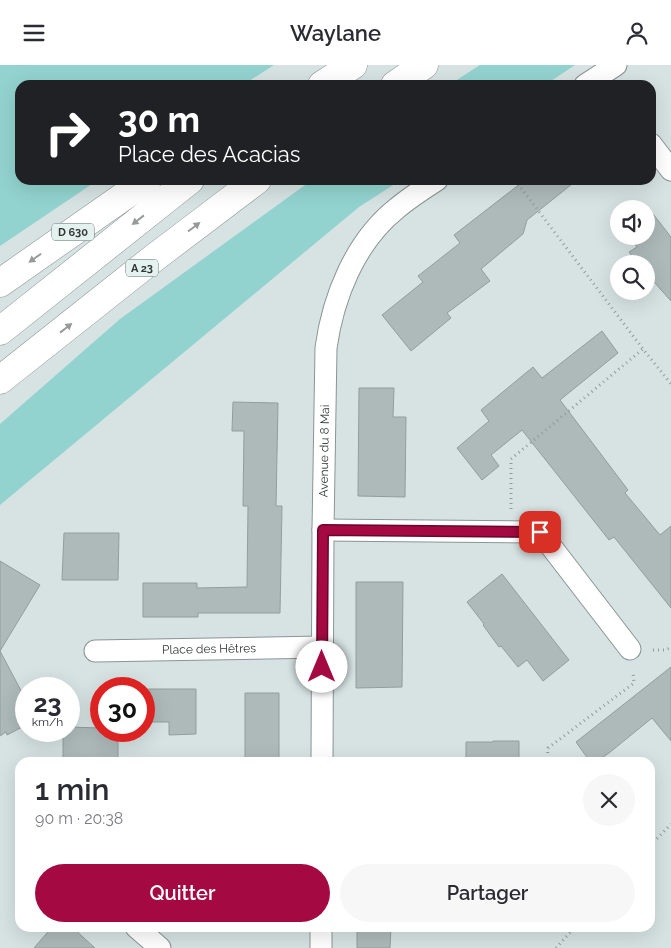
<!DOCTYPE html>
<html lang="fr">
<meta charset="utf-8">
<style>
:root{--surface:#fff;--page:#f7f7f7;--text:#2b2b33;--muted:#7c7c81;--accent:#a40a41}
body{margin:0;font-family:Raleway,sans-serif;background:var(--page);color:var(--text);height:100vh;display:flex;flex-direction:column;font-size:19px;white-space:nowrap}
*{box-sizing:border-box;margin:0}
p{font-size:16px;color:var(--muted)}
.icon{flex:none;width:28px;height:28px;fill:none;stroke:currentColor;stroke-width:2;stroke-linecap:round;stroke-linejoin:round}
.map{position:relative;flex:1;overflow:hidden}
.side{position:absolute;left:15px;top:692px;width:640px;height:175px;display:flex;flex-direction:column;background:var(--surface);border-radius:15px;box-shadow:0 5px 20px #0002}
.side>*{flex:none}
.top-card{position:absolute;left:15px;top:15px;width:641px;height:105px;border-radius:15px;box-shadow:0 5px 20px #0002;background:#202124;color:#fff;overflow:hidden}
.buttons{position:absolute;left:610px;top:135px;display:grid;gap:10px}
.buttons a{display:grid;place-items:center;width:45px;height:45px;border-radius:50%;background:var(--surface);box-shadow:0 5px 20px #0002;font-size:25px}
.speed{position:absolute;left:15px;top:612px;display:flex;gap:10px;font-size:25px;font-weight:700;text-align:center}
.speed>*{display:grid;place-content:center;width:65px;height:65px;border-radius:50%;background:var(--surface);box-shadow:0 5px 20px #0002;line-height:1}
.speed small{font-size:12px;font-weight:400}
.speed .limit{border:8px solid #d22;background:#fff;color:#111}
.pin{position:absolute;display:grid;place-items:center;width:42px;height:42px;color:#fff;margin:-21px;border-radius:10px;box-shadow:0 2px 8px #0006}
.me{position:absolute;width:55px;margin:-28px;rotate:0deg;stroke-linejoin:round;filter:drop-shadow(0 0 4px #0008)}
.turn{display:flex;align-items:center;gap:18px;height:105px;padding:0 20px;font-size:22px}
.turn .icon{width:65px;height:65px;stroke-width:2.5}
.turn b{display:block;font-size:35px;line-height:42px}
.round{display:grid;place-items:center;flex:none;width:52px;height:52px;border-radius:26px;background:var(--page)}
.summary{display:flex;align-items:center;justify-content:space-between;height:85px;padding:0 20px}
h1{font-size:30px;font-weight:600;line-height:38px}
.button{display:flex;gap:10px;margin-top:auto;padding:10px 20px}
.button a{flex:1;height:58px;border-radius:30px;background:var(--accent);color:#fff;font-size:20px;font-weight:600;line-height:58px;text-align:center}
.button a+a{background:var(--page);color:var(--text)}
header{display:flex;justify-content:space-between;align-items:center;height:65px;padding:0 20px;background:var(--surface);font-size:22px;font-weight:600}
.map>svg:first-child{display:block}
</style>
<header><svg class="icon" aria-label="menu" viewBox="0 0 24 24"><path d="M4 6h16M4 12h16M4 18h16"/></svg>Waylane<svg class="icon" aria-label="person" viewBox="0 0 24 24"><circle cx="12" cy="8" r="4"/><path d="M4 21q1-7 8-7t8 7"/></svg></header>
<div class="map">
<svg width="671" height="883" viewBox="0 0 671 883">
<rect width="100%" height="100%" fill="#d6e3e2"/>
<path fill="#92d3cf" d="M0 0H274L243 20H20V115H98L0 181Z
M480 0H575L545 20H449Z
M312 115H401L359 142 0 440V359L120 254Z"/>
<path fill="#adbab9" stroke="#929e9d" d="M525 115H577L527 155 523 169 481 204 490 216 447 248 451 253 411 286 382 250 423 217 418 211 460 178 454 170Z
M646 140 671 172V236L646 208V199H638L629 187 637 182 628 171H646V144H641Z
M602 266 618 288 560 335 628 425 625 428 660 470 671 461V543L614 472 609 475 522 365 491 390 499 401 482 415 457 383 489 356 481 345 533 302 542 313Z
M359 323H394L393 352H406L405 432 358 431Z
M233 337 278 338 276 441H282L280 548H198V552H143V518H197V523L247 522 248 441H243L244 366H232Z
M64 468H119L118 515H62Z
M0 496 40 520 0 586 26 635V660L7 670 6 667 0 671Z
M502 509 569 595 543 616 527 595 518 602 501 581 499 582 483 560 484 559 467 537Z
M356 517H403L402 622 356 623Z
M671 602V676L652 653 609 688 594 698H591L576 677Z
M144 624H196V669L169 670V657H144Z
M245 628H279V698H245Z
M69 662 101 663V666H118V696L63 695V666H69Z
M493 676H519V698H466V677H493Z
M52 862H72L95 883H34Z
M357 862H391L390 883H357Z"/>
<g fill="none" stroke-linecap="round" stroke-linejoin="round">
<defs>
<g id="street">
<path d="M585 20 616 0"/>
<path d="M651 79 671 105"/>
<path d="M323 465 540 467 630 584"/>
<path id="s1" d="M95 586 323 582"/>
<path id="s2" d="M322 698 323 465 326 283C333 232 355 177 396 144 409 133 423 124 437 115"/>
<path d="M136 862 160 883"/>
<path d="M321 883V862"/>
</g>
<path id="highway" d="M322 20 353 0
M395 20 424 0
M0 218 147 115
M0 266 190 115
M0 315 154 193 257 115"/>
</defs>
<use href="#street" stroke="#899694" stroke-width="23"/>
<use href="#highway" stroke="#899694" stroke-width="29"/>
<path stroke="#919b9a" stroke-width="3" stroke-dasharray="1 4" stroke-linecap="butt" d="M515 115 643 284
M511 444V394L643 284 671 319
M653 585H666L671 582
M547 698 548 683 634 618 633 608
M650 781 671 759
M556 883 575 862"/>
<use href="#street" stroke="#fff" stroke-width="21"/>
<use href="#highway" stroke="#fff" stroke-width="28"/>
</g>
<defs><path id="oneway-solid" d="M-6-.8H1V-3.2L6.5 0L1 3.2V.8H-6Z" transform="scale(1.25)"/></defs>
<g fill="#989a9a">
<use href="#oneway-solid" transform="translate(138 155) rotate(142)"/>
<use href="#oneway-solid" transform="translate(194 162) rotate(-37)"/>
<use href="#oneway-solid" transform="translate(35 193) rotate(145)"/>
<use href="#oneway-solid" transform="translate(66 263) rotate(-38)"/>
</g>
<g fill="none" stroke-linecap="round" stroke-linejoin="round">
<defs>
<path id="route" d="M322 602 323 465 540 467"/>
</defs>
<use href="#route" stroke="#6b062a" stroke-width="12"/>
<use href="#route" stroke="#a40a41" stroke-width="9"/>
</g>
<g text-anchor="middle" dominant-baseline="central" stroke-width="4" stroke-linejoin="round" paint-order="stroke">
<g fill="#e3f1ef" stroke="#666e6d" stroke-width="1">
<rect x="52" y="158.5" width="42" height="17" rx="4"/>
<rect x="126" y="194.5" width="32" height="17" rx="4"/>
</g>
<g font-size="11" font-weight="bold" fill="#313635">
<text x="73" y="167">D 630</text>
<text x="142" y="203">A 23</text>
</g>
<g font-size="12" fill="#313635" stroke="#e3f1ef">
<text stroke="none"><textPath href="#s2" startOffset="312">Avenue du 8 Mai</textPath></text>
<text stroke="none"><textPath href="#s1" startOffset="114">Place des Hêtres</textPath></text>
</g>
</g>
</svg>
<div class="buttons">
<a><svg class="icon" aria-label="sound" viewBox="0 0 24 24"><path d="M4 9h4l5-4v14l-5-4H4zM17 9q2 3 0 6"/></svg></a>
<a><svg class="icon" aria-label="search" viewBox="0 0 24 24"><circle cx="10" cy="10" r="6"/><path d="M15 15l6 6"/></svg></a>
</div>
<div class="speed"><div>23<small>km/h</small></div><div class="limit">30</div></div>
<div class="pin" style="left:540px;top:467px;background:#d93025"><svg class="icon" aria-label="arrive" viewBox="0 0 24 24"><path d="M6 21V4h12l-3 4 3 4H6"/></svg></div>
<svg class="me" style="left:322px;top:602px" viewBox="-20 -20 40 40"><circle r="19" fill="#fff"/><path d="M0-13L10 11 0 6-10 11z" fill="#a40a41"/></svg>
<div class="top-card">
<div class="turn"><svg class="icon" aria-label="right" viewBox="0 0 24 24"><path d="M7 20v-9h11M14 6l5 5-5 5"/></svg><div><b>30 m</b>Place des Acacias</div></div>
</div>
<section class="side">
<div class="summary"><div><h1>1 min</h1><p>90 m · 20:38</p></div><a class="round"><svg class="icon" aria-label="close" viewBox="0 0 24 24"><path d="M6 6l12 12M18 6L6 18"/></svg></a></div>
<div class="button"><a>Quitter</a><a>Partager</a></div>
</section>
</div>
